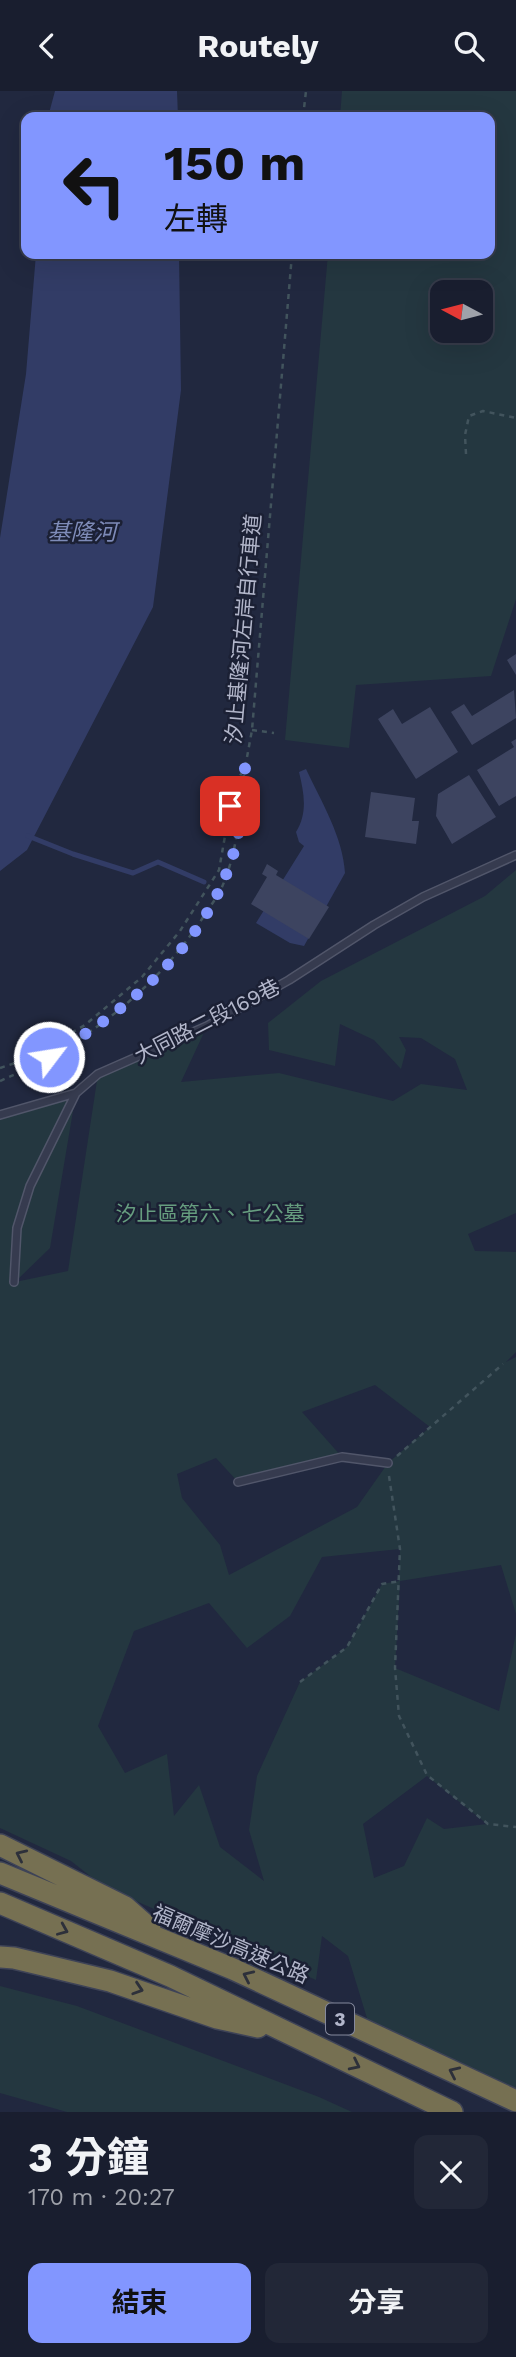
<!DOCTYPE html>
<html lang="zh-TW">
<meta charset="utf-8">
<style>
:root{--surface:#191e2f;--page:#222737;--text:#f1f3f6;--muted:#9fa2aa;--line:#373c4b;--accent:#8296ff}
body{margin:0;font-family:"Work Sans","Noto Sans TC",sans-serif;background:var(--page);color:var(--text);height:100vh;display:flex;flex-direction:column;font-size:26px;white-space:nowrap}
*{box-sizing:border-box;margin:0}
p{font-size:23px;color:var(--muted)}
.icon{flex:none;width:38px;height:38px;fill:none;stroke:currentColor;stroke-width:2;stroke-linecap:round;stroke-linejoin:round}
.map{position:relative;height:2021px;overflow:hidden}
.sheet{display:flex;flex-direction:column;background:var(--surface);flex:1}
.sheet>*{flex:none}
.banner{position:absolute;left:21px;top:21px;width:474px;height:147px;border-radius:14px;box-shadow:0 7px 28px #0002,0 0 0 2px var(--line);background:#8296ff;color:#111;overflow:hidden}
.needle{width:46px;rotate:277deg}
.tools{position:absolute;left:430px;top:189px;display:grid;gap:14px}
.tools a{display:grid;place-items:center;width:63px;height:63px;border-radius:14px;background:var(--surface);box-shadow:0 7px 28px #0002,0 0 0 2px var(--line);font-size:35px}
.pin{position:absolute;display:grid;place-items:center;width:60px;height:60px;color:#fff;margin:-30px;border-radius:14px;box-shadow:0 4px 10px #0006}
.me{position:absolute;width:77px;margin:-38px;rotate:59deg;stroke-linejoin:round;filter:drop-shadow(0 0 5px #0008)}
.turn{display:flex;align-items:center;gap:24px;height:147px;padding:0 28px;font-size:32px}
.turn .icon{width:91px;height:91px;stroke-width:2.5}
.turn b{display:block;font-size:49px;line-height:60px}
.round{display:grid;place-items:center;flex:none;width:74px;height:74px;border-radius:14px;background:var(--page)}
.head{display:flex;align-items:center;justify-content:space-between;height:119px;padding:0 28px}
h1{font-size:42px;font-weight:700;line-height:52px}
.action{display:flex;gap:14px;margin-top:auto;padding:14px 28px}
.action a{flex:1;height:80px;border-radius:14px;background:var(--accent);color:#111;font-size:28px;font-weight:700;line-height:80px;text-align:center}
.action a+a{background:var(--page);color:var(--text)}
header{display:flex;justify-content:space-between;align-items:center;height:91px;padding:0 28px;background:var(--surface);font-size:32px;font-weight:700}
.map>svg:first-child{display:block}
</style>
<header><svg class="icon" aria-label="back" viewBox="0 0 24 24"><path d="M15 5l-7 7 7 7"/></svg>Routely<svg class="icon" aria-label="search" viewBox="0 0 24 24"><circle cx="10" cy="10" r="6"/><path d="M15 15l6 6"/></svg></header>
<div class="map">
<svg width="516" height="2021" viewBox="0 0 516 2021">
<rect width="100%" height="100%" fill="#21283f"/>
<path fill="#243740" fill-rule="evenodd" d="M342 0H516V508L491 585 356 594 349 657 285 649 328 163H490V26H340ZM443 201H481V240H443Z
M516 779V1122L468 1143 475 1160 516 1161V1261L506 1271 516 1266V1523L501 1474 400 1490 395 1577 499 1620 516 1543V2010L374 1950 348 1865 322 1845 316 1889 104 1796 71 1770 0 1737V1024L76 1002 50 1157 15 1191 68 1180 98 983 207 935 181 991 279 982 393 1010 421 993 467 999 455 968 421 947 399 946 406 959 401 978 374 949 340 933 335 975 269 959 268 932 321 890 485 805ZM375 1294 430 1336 388 1372 357 1416 229 1484 220 1454 182 1407 177 1383 216 1367 238 1391 342 1366 302 1321ZM400 1458 399 1490 382 1493 347 1556 300 1591 257 1685 249 1739 264 1790 220 1756 199 1694 174 1725 167 1663 125 1682 98 1635 134 1540 209 1512 247 1557 290 1525 322 1466ZM427 1685 487 1733 444 1738 427 1727 404 1775 374 1787 363 1733Z
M0 1895 77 1915 319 2006 352 2021H67L0 2002Z"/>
<path fill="#323c66" d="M55 0H177L178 26H48Z
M36 163H179L181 299 153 516 27 759 0 780V447L26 283Z
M306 678C321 710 343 746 345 782L304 855 290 852 256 832 304 755 299 751 296 741C308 722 304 702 299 681Z"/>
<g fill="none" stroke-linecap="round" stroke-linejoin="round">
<path stroke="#323c66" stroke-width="5" d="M28 745 73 763 133 782 158 771 204 791"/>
</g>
<path fill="#3d4460" d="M516 563V584L507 569Z
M514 599 516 627 472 654 451 621 464 613 472 625Z
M430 616 458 661 416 688 378 628 393 618 402 633Z
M516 648V705L499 715 477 679 514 656 511 651Z
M469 684 496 726 452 753 436 725 438 703Z
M371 701 415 707 412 730H419L416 753 365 746Z
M267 773 278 780 276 784 329 816 309 848 251 813 267 786 262 783Z"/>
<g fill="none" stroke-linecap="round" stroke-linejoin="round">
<defs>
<path id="lane" d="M0 1024 76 1002
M14 1191 17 1137 30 1095 76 1002 98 983 207 935 289 889 374 834 423 806 516 764
M238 1391 342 1366 388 1372"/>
<path id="highway" d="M0 1754 125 1816 150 1838
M0 1782 233 1878 516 2010
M0 1812 170 1885 452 2021
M0 1866 14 1867 110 1890 217 1927 258 1936"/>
</defs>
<use href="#lane" stroke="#51566a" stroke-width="10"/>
<use href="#highway" stroke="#3e4357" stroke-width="24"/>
<path stroke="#42545d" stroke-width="2.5" stroke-dasharray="5 5" stroke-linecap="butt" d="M303 26 306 0
M466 363 465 344 469 325 483 320 516 327
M252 639 274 642
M0 977 27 968 85 934 142 886 180 840 219 779 234 694 245 677 252 639 292 163
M0 990C82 954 152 903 202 828 208 818 217 807 222 796 238 759 240 720 244 681
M397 1365 503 1273
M389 1385 400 1458 395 1577 399 1625 427 1684 488 1733 516 1736
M300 1591 347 1556 382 1493 400 1490"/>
<use href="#lane" stroke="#363b4f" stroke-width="7"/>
<use href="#highway" stroke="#767052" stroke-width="21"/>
</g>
<defs><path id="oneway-chevron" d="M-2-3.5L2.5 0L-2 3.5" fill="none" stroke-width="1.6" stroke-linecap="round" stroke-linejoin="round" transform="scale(1.75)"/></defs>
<g stroke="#2d303a">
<use href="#oneway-chevron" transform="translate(21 1764) rotate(-155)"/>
<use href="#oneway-chevron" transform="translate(63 1839) rotate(23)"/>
<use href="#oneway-chevron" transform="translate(248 1885) rotate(-155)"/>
<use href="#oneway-chevron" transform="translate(138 1898) rotate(18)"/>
<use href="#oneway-chevron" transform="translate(355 1974) rotate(26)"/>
<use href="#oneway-chevron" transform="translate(454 1981) rotate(-155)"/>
</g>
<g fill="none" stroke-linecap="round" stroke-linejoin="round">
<path stroke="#8296ff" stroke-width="12" stroke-dasharray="0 21.6" d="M49 966C131 917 209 852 235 757 242 732 242 703 245 677L234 694 230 715"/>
</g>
<g text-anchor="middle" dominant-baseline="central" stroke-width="5" stroke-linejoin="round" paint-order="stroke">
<rect fill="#1b2034" stroke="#85899d" stroke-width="2" x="326" y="1912.5" width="28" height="31" rx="5"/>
<g font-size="19" font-weight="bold" fill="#b2b6ca">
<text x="340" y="1928">3</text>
</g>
<g font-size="21" fill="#b2b6ca" stroke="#1b2034">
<text transform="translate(243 538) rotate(-85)">汐止基隆河左岸自行車道</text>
<text transform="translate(207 930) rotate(-27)">大同路二段169巷</text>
<text transform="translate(231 1853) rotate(23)">福爾摩沙高速公路</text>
</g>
<g font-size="21" fill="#669d7f" stroke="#1b2034">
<text x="210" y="1122">汐止區第六、七公墓</text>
</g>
<g font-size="23" font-style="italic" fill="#7e8bb8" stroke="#1b2034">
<text x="82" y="441">基隆河</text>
</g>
</g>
</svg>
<div class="tools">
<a><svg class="needle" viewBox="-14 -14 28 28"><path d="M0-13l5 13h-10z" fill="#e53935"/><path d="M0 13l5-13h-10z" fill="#9fa2aa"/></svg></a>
</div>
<div class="pin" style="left:230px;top:715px;background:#d93025"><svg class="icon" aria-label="arrive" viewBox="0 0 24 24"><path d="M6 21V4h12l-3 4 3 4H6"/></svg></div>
<svg class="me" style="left:49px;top:966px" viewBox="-20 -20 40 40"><circle r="17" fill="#8296ff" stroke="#fff" stroke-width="3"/><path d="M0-11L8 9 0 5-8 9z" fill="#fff"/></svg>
<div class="banner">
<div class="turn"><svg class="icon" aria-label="left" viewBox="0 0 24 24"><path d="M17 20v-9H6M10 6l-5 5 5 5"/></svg><div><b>150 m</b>左轉</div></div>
</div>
</div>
<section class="sheet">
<div class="head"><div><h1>3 分鐘</h1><p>170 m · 20:27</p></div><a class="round"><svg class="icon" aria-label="close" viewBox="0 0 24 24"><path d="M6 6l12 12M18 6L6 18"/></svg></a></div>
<div class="action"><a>結束</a><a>分享</a></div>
</section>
